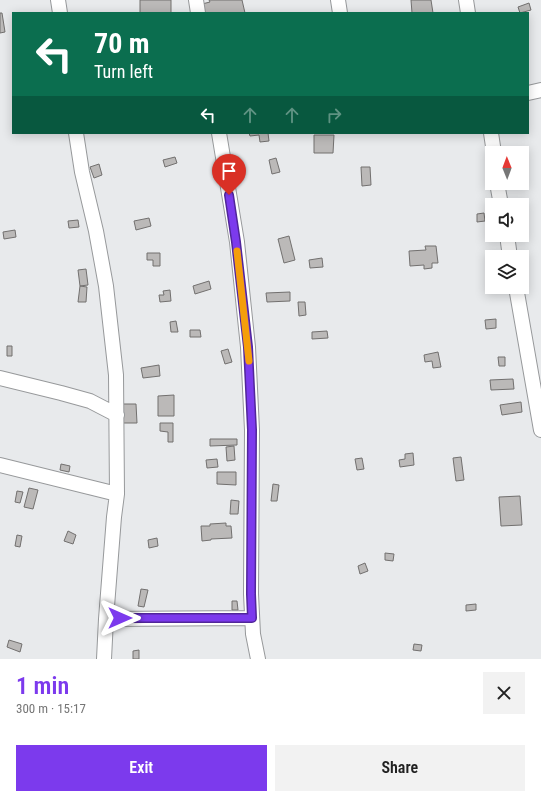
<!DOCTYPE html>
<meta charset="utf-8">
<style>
:root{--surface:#fff;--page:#f2f2f2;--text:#222;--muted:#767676;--accent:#7c3aed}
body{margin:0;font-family:"Roboto Condensed",sans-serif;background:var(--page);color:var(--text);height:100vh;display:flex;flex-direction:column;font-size:15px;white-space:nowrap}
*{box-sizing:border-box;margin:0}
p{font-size:13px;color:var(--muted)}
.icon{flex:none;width:22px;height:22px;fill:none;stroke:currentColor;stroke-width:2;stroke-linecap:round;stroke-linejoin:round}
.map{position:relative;height:659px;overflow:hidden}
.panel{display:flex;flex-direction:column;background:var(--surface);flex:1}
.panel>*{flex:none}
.guide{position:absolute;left:12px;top:12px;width:517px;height:122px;border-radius:0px;box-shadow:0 2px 10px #0003;background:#0b6e4f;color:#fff;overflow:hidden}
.needle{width:26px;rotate:359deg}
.controls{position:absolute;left:485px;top:146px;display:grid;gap:8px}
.controls a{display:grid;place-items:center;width:44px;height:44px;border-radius:0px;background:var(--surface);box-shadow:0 2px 10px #0003;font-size:20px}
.pin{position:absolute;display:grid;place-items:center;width:34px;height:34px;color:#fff;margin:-41px -17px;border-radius:50% 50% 50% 0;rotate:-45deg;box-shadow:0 0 4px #0007}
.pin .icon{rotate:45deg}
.me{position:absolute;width:44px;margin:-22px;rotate:90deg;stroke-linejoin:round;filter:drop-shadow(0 0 3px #0008)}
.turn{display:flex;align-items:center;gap:14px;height:84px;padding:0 16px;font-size:18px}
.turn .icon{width:52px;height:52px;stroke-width:2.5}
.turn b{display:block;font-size:28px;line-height:34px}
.lanes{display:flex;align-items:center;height:38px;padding:0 16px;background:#0003;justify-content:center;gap:20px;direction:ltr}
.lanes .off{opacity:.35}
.round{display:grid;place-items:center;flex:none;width:42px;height:42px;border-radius:0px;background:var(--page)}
.head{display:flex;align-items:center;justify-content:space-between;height:68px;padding:0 16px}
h1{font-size:24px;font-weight:600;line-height:30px;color:var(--accent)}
.primary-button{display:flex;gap:8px;margin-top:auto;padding:8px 16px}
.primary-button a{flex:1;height:46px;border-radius:0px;background:var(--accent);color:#fff;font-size:16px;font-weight:600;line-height:46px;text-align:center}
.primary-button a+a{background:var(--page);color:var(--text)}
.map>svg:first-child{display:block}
</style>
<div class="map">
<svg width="541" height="659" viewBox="0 0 541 659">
<rect width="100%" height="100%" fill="#e8eaec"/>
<path fill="#bbb9b8" stroke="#72706f" d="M140 0H171V13H140Z
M209 0H242L245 13H204L202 4 210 2Z
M411 0H431L433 13H412Z
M529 3 531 10 520 13 518 7Z
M0 13H2L5 32 0 33Z
M249 133H268L269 141 260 142 259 135 250 136Z
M314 135H334L333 153H314Z
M175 157 177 163 165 167 163 160Z
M276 158 280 172 272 174 269 160Z
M99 164 102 175 94 178 90 167Z
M361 167H370L371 185 362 186Z
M484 213 485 221 477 222V214Z
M149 218 151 226 136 230 134 221Z
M78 220 79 227 69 228 68 221Z
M15 230 16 237 4 239 3 232Z
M289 236 295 260 284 263 278 239Z
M425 246H436L438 263H432V268L424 269V265L410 266 409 251 426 250Z
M147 253H160V266H153V260H147Z
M322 258 323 267 310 268 309 260Z
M86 269 88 285 80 286 78 270Z
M209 281 211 289 195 294 193 286Z
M80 286 87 287 86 302H78Z
M170 290 171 301 160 302 159 295H164L163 291Z
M290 292V301L267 302 266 293Z
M298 302H305L306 315 299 316Z
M496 319V328L486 329 485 320Z
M176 321 178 332H171L170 322Z
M190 330H200L201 337H190Z
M327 331 328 338 312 339V332Z
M7 346H12V356H7Z
M228 349 232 362 225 364 221 351Z
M438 352 441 367 433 368 432 361 425 362 424 355Z
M498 357H505V366H499Z
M159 365 160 376 143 378 141 368Z
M513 379 514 389 491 390 490 380Z
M174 395V416H158V396Z
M521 402 522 412 502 415 500 405Z
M122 404H136L137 423H123Z
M160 423H173V442H168V432L160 431Z
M210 439H237V445L210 446Z
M234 446 235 460 227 461 226 447Z
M413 453 414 465 400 467 399 460 405 459V454Z
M461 457 464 480 456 481 453 458Z
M362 458 364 469 357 470 355 459Z
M217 459 218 467 207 468 206 460Z
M61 464 70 466 69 472 60 470Z
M217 472H236V485L217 484Z
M273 484 279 485 277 501H271Z
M29 488 38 490 33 509 24 507Z
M17 491 23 492 20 503 15 502Z
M520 496 522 525 501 526 499 497Z
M231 500 239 501 238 514H230Z
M226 523V526H231L232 538 211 539V540L202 541 201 526H210V524Z
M68 531 76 535 73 544 64 541Z
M17 535 22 536 20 547 15 546Z
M157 538 158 546 149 548 148 540Z
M385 553 394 554 393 561 385 560Z
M365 563 368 571 360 574 358 566Z
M141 589 148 590 144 607 138 606Z
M232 601H237L238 610H232Z
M476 604V610L466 611V605Z
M9 640 22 644 20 652 7 647Z
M414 644 422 645 421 651 413 650Z
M139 650V659H133V651Z"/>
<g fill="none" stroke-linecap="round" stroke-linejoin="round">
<defs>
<path id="street" d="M58 0 60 13
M196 0 198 13
M338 0 340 13
M466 0 468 13
M528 93 541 90
M76 133 82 172 96 231 106 286 116 375 117 494 114 517 106 619 104 659
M219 133 237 242 248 347 252 430 251 594 253 634 258 659
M491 133 494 153
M497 183 501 205
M507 235 510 257
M516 287 541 430
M0 378 61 393 90 401 117 415
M0 465 117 494
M106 619 252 618"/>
</defs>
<use href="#street" stroke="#97999b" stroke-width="16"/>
<use href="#street" stroke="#fff" stroke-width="14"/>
</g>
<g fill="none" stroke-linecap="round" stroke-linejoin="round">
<defs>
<path id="route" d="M120 618H252L251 594 252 430 248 347 236 242 229 195"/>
</defs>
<use href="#route" stroke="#51269a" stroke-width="10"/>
<use href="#route" stroke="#7c3aed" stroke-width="7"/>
<path stroke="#f59e0b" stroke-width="7" d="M237 251 249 361"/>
</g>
</svg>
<div class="controls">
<a><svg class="needle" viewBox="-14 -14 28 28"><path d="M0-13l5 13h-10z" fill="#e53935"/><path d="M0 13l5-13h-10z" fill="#767676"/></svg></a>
<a><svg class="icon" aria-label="sound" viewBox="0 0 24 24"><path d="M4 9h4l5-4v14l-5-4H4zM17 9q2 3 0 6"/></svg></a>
<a><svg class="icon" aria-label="layers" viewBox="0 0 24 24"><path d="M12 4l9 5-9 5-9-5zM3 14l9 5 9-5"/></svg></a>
</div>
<div class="pin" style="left:229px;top:195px;background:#d93025"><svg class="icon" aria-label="arrive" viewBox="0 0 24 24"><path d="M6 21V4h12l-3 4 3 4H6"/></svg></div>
<svg class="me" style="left:120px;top:618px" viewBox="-20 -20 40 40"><path d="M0-17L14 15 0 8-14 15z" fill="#7c3aed" stroke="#fff" stroke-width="4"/></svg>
<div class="guide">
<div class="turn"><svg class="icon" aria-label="left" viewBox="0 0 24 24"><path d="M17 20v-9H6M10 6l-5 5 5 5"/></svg><div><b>70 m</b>Turn left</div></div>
<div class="lanes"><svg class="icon" aria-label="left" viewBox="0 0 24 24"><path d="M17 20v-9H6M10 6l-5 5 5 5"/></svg><svg class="icon off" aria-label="ahead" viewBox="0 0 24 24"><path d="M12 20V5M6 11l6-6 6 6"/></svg><svg class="icon off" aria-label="ahead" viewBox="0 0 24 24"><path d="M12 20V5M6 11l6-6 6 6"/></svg><svg class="icon off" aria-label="right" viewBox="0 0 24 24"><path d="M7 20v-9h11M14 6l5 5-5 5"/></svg></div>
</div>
</div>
<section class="panel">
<div class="head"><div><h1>1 min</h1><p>300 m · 15:17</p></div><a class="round"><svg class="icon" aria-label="close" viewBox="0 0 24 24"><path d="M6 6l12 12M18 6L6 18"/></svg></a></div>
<div class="primary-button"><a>Exit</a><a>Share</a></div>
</section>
